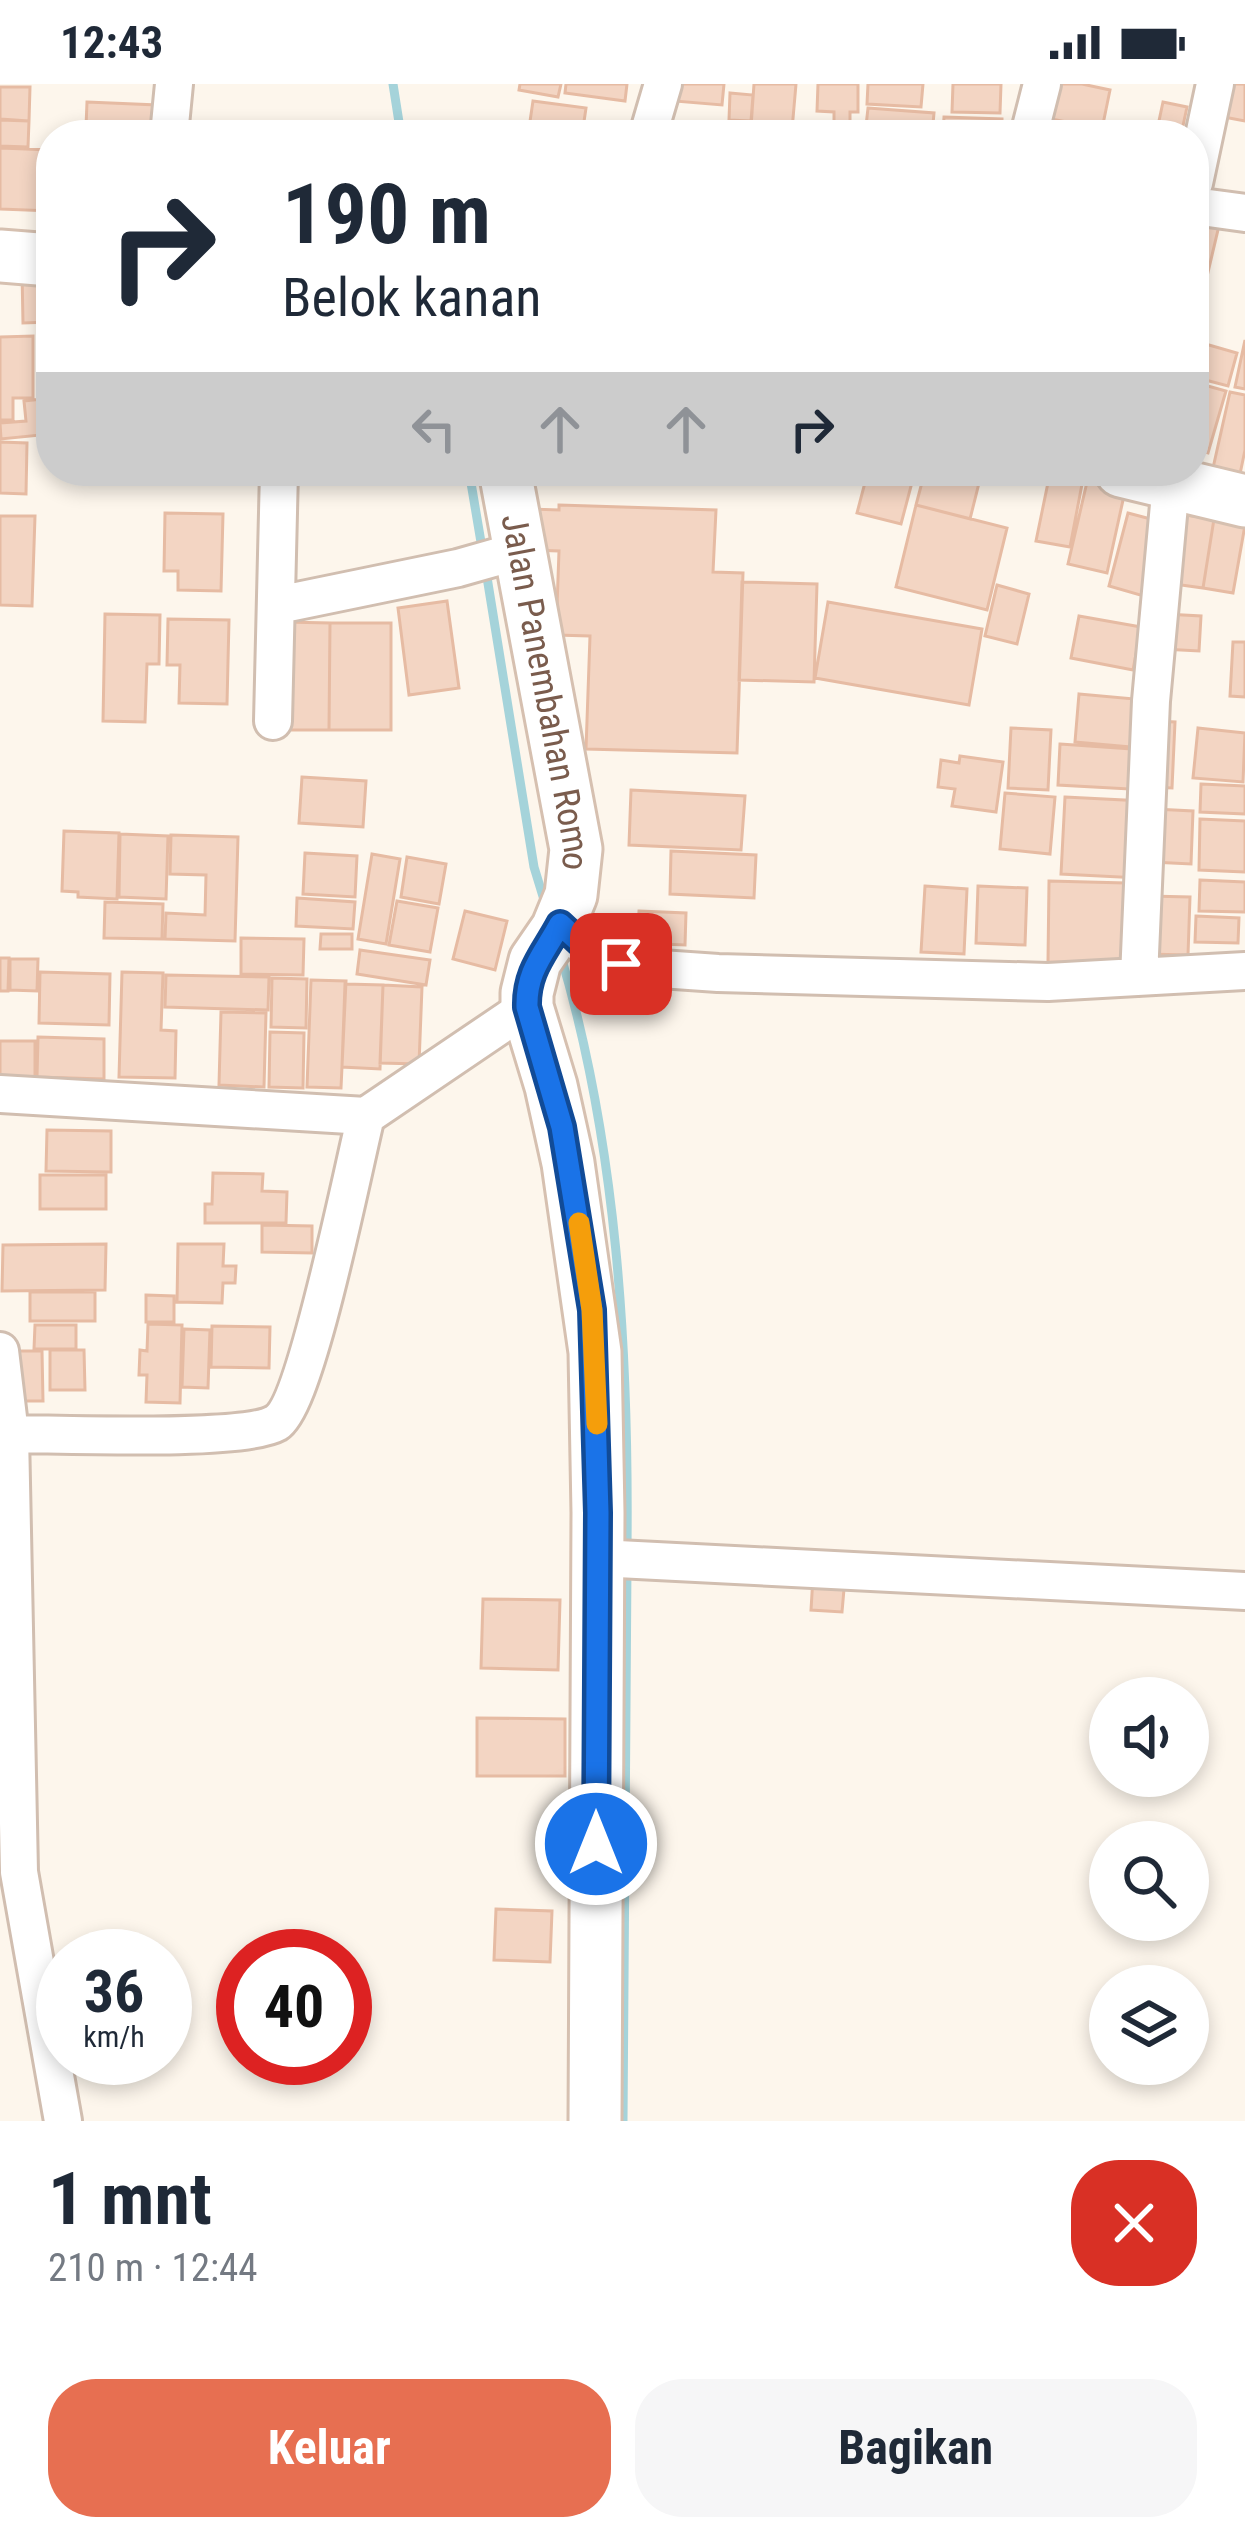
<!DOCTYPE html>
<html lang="id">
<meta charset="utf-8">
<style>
:root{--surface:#fff;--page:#f6f6f7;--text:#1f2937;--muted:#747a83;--accent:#e76f51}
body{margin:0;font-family:"Roboto Condensed",sans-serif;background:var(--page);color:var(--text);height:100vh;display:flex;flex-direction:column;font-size:45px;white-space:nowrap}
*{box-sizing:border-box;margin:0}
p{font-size:39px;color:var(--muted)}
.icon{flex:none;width:66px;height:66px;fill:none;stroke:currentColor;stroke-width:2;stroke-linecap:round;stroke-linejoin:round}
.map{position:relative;height:2037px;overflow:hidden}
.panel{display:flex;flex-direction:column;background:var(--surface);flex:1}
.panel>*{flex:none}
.guide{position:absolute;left:36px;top:36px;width:1173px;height:366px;border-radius:48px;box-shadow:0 6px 18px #0003;background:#fff;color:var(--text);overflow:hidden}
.controls{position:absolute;left:1089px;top:1593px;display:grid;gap:24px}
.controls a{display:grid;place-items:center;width:120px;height:120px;border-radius:50%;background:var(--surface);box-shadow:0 6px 18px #0003;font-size:60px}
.speed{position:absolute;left:36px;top:1845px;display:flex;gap:24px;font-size:60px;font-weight:700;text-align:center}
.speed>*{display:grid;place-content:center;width:156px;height:156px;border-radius:50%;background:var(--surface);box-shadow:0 6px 18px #0003;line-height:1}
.speed small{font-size:30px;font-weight:400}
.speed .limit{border:18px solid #d22;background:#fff;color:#111}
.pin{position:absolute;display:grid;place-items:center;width:102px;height:102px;color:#fff;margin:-51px;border-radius:24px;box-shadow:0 6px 18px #0006}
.me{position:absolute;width:132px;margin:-66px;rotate:0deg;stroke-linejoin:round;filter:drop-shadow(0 0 9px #0008)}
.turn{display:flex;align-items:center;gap:42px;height:252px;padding:0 48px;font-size:54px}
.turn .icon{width:156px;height:156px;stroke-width:2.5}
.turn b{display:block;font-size:84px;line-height:102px}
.lanes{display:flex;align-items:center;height:114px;padding:0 48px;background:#0003;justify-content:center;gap:60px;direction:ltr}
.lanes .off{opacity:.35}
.round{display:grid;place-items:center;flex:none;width:126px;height:126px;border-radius:48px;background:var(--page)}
.head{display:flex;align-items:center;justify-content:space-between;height:204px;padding:0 48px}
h1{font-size:72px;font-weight:700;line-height:90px}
.cta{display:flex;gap:24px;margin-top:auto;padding:24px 48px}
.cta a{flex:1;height:138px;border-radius:48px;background:var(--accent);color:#fff;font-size:48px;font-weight:700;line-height:138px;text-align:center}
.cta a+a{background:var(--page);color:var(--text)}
.status{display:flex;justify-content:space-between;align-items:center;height:84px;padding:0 60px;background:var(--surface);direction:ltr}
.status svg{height:33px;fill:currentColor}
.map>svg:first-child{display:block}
</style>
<div class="status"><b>12:43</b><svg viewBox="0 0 49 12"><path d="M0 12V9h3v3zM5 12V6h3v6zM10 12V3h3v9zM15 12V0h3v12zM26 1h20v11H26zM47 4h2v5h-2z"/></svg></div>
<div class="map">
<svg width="1245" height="2037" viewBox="0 0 1245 2037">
<rect width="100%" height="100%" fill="#fdf6ec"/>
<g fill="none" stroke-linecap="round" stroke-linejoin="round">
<path stroke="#a5d3da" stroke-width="9" d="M393 0 401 51
M469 387 483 470
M486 487 534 783 545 819
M560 869C617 1059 629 1267 627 1465
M623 2037 627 1481"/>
</g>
<path fill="#f3d5c3" stroke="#e6bba3" stroke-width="3" d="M520 0H561L558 13 519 6Z
M566 0H627L625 17 565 9Z
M675 0H724L722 21 674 17Z
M754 0H796L792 46 751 43Z
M818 0H858V28H850V39L834 38V28L817 27Z
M868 0H923L921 23 867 20Z
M953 0H1001L1000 29 952 28Z
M1048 0H1082L1110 6 1102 45 1041 33Z
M1230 0H1245V37L1224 33Z
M0 3H30L29 37 0 35Z
M730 9 753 11 751 37 729 36Z
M533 17 586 24 582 51H528Z
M87 18 157 21 156 51H124L125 44 86 43Z
M1163 18 1187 23 1181 51H1156Z
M868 24 934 29 932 51H865Z
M944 33 1002 35V51H943Z
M1041 33 1090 43 1088 51H1037Z
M0 36 29 37 28 63 0 62Z
M0 64 51 66V127L0 125Z
M1194 126 1221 133 1205 201 1194 199Z
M51 186V238L23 239 22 187Z
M1194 206 1202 208 1194 240Z
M33 252V314H13V336H0V253Z
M1245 256V305L1235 303Z
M1195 257 1237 269 1228 302 1194 293Z
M1197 299 1226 307 1208 369 1194 365Z
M1230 308 1245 311V366L1240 390 1213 384Z
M51 314V350L1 355 0 339 26 337 24 317Z
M0 358 27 359 26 410 0 409Z
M868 387H915L901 440 857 429Z
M925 387H982L970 435 916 421Z
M1050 389 1083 395 1070 463 1036 457Z
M1087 398 1125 407 1107 489 1068 480Z
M559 421 716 426 713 488 743 489 737 669 586 665 590 552 556 551 559 467 530 466 531 425 559 426Z
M916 421 1007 444 987 526 896 503Z
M165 429 223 430 221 507 178 506V487H164Z
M1128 429 1166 439 1147 513 1109 502Z
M1185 431 1214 435 1203 504 1174 500Z
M0 432H35L32 522 0 521Z
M1214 435 1245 441 1233 509 1203 504Z
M742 498 817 500 814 598 739 596Z
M997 501 1029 510 1017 560 985 552Z
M447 517 459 604 409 611 398 524Z
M828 518 982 545 969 621 815 594Z
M105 530 160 531 159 580H147L145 638 103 637Z
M1165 530 1201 532 1199 567 1163 565Z
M1079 532 1141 543 1133 586 1071 574Z
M168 535 229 536 227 620 179 619 180 581H167Z
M284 538 330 539 329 646H283Z
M330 539H391V646H329Z
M1233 558H1245V613L1230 612Z
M1079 610 1146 616 1142 664 1075 658Z
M1155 637 1175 638 1172 704 1152 703Z
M1011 644 1051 646 1048 706 1008 704Z
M1198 644 1245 649 1243 698 1193 694Z
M1060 660 1132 665 1129 705 1058 701Z
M960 672 1003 678 996 728 952 722 955 705 938 703 941 676 959 679Z
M302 693 366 697 363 743 299 739Z
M1201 700 1245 702V730L1200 728Z
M631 706 745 712 741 766 629 761Z
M1005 709 1055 713 1050 770 1000 765Z
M1065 713 1143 717 1139 794 1061 790Z
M1154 725 1193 727 1191 780 1152 778Z
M1200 735 1245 737V788L1199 786Z
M64 747 119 749 117 815 78 813V808L62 807Z
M120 750 168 752 166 815 119 813Z
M171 751 238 753 235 857 165 855 166 829 205 831 206 791 170 790Z
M671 767 756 771 754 814 670 810Z
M305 769 357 772 355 813 303 810Z
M372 770 400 775 386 860 358 855Z
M407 773 446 780 439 820 401 813Z
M1200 796 1245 798V828L1199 827Z
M1049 797 1125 799 1124 879 1048 878Z
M925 802 967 805 964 870 921 868Z
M978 802 1027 804 1025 861 976 859Z
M1148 812 1190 813 1188 871 1146 870Z
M297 814 355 818 353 845 296 842Z
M397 817 438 824 430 868 389 861Z
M105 818 163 820 162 855 104 854Z
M465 827 507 837 495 886 453 875Z
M639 827 686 829 685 861 637 859Z
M1196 832 1239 834 1238 859 1195 858Z
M321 850H352V865H320Z
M241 854 304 855 303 891 241 890Z
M360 866 430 876 426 901 357 890Z
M0 874H9L8 907H0Z
M10 875H38L37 907 10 906Z
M40 888 110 890 109 941 39 939Z
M122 888 163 889 161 946 176 947 175 994 119 993Z
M166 891 269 893 268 926 165 923Z
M272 894 307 895 306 944 271 943Z
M311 896 346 897 341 1004 307 1003Z
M345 900 383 901 380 985 342 983Z
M383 901 422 903 419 980 380 979Z
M221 928 266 929 264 1003 219 1001Z
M270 948 304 949 303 1004 269 1003Z
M38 953 104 955V995L37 993Z
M0 957H35V995L0 994Z
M47 1046 111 1047V1088L46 1087Z
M213 1089 263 1090 262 1107 287 1108 286 1139H205V1120H212Z
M40 1091H106V1125H40Z
M262 1141 312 1142V1169L262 1168Z
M106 1160 105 1206 2 1207 3 1161Z
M178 1160H224L223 1182H236L235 1199H223L222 1219 177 1218Z
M30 1208H95V1237H30Z
M146 1211 174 1212V1238H146Z
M148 1240 182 1241 180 1319 146 1318 147 1291H139L140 1266 147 1267Z
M35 1241H76V1265H34Z
M212 1242 270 1243 269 1284 211 1283Z
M184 1245 210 1246 208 1304 182 1303Z
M50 1266H84L85 1306H50Z
M4 1267H42L43 1317H23Z
M813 1493 845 1494 842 1528 811 1526Z
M483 1515 560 1516 558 1586 481 1584Z
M477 1634 565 1635V1692H477Z
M496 1825 552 1827 550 1878 494 1876Z"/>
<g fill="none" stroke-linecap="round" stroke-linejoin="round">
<defs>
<path id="street" d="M169 51 174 0
M648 51 663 0
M1029 51 1042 0
M1194 99 1215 0
M1194 122 1245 129
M278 521 458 484 518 467
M273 637 279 387
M560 840 590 868 606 876 632 883 718 889 1048 898 1245 887
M1139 893 1151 617 1171 399
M0 1010 366 1032
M0 1267 10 1350 19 1788 63 2037
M10 1350C58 1350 243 1358 276 1339 307 1320 354 1079 366 1032L527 923
M598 1474 1245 1507"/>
<g id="secondary">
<path d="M0 172 51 176"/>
<path id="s1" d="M505 387 576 765 571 811 557 845 535 877 527 909V923L551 1002 568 1079 595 1268 598 1429 595 2037"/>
<path d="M1121 387 1245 417"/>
</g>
</defs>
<use href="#street" stroke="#d1beb0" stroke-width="42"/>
<use href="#secondary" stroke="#d6c0b0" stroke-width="57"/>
<use href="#street" stroke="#fff" stroke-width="36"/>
<use href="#secondary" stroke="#fff" stroke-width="51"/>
</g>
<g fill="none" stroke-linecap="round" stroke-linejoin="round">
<defs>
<path id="route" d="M596 1760 598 1429 592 1226 562 1043 527 923C526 887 544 870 560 840L590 868 621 880"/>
</defs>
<use href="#route" stroke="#114b97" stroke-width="30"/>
<use href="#route" stroke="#1a73e8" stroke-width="21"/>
<path stroke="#f59e0b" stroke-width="21" d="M579 1139 592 1226 597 1340"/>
</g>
<g text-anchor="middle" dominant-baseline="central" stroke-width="9" stroke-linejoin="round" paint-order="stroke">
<g font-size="36" fill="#7a5c4d" stroke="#fffaf3">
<text stroke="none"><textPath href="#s1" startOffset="225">Jalan Panembahan Romo</textPath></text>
</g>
</g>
</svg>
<div class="controls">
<a><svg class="icon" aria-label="sound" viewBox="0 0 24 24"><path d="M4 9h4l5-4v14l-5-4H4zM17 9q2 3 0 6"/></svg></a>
<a><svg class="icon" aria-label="search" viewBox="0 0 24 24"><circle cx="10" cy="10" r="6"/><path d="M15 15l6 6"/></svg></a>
<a><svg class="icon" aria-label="layers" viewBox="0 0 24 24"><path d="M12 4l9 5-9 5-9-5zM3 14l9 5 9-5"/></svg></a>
</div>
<div class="speed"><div>36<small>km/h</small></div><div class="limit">40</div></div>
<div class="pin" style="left:621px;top:880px;background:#d93025"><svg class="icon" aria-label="arrive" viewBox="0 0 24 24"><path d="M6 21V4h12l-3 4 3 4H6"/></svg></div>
<svg class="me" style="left:596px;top:1760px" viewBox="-20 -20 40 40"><circle r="17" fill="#1a73e8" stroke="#fff" stroke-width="3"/><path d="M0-11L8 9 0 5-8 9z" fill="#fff"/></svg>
<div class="guide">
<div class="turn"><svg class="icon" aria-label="right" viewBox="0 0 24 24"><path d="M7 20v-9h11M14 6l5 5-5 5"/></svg><div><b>190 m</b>Belok kanan</div></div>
<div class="lanes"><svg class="icon off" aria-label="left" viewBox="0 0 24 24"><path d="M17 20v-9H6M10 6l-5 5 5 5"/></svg><svg class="icon off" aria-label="ahead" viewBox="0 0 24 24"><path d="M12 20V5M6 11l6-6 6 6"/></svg><svg class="icon off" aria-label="ahead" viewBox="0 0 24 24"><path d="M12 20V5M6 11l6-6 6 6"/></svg><svg class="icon" aria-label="right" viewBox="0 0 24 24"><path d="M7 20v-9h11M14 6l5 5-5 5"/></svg></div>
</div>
</div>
<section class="panel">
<div class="head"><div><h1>1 mnt</h1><p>210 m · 12:44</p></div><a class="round" style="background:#d93025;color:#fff"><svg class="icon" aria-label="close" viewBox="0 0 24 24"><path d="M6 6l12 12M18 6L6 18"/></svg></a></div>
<div class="cta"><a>Keluar</a><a>Bagikan</a></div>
</section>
